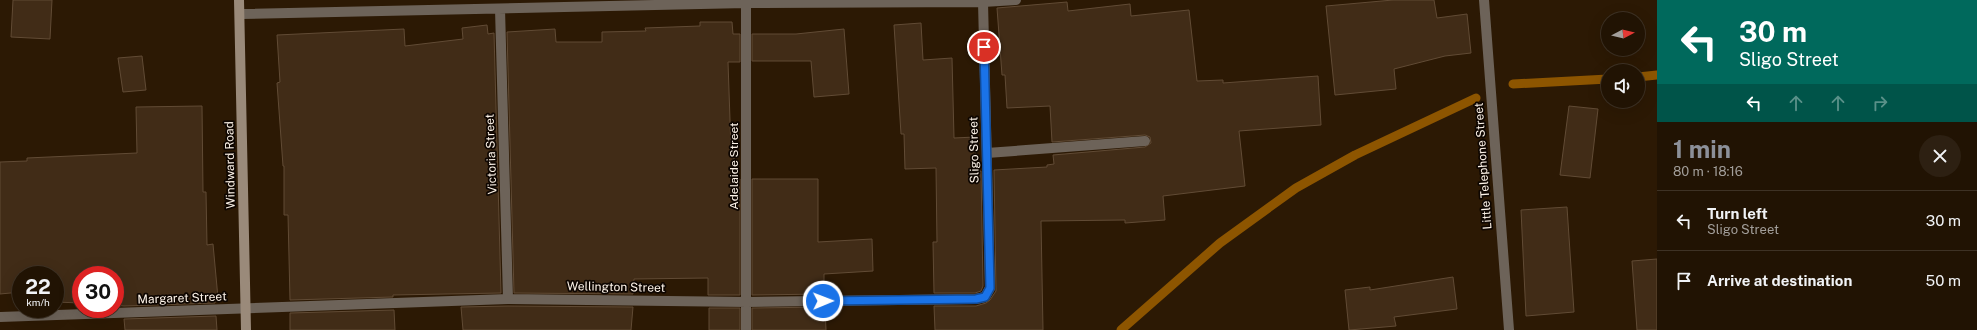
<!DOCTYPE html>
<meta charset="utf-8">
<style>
:root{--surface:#211303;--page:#2d2012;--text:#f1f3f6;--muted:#a29e9a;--line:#3e3225;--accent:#8c9099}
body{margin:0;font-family:"Public Sans",sans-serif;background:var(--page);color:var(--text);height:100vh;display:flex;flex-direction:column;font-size:15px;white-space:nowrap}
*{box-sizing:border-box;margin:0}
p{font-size:13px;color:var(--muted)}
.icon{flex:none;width:22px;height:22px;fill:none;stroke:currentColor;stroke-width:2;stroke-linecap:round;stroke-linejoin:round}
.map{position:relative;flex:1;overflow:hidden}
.panel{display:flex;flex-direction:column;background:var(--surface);width:320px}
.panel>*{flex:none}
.guide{background:#00695c;color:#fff;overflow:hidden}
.needle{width:26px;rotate:83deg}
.tools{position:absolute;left:1601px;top:12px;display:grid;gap:8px}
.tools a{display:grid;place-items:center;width:44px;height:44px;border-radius:50%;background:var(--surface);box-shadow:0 4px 16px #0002,0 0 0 1px var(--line);font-size:20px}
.speed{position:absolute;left:12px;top:266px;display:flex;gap:8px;font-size:20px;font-weight:700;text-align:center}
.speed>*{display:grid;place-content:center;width:52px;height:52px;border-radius:50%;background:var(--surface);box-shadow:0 4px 16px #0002,0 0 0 1px var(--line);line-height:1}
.speed small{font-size:10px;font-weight:400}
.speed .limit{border:6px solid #d22;background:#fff;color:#111}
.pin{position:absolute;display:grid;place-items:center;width:34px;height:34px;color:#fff;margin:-17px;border:2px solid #fff;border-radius:50%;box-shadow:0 1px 4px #0007}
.me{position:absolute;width:44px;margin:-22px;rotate:89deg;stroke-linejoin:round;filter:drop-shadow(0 0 3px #0008)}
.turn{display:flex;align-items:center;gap:14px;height:84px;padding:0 16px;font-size:18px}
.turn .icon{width:52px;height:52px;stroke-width:2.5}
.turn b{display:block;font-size:28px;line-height:34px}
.lanes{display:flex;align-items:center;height:38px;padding:0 16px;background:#0003;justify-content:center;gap:20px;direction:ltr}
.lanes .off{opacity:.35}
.round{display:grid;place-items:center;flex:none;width:42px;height:42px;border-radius:21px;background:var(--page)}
.head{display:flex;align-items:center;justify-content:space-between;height:68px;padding:0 16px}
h1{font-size:24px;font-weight:700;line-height:30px;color:var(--accent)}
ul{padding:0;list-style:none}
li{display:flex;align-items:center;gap:12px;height:60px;padding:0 16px;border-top:1px solid var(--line)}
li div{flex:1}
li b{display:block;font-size:15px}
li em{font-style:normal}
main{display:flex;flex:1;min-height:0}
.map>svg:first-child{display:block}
</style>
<main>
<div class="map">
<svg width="1657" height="330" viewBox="0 0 1657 330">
<rect width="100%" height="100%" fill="#2c1904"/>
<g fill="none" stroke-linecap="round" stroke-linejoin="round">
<path stroke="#8d5500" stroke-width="9" d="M1638 77 1657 75
M1513 84 1608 79
M1121 330 1220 243 1296 188 1355 155 1476 98"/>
</g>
<path fill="#412c17" stroke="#614b35" d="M13 0H52L50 39 11 37Z
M1393 0H1434L1437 18 1467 14 1471 53 1445 56 1394 69 1396 89 1335 95 1326 6Z
M1067 2 1068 11 1130 4 1131 16 1189 10 1197 81 1223 80V83L1318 76 1321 125 1239 131 1245 186 1163 196 1165 220 1125 223V220L1041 221 1043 330H935L934 306H976L986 303 990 300 996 291 994 170 1047 167V165L1054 164 1053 155 1145 147 1151 143 1150 137 1145 135 1052 142 1050 106 1007 108 1005 75H1002L997 8Z
M700 22H732L733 34H740V62H728L731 149H734V179H740V295H708V278L634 279 633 294 514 293 507 32 555 29 556 42H602V32L646 31 645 28 700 26Z
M921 23 923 60 952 58 954 138 975 137 976 171H981L983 286 981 291 975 293H934L933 242H937L936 168 905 169 904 134H901L894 25Z
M487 25 488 34 494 33 501 293 393 295V297L290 300 288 215H284V166H283L277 83 280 82 277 35 404 29 405 46 463 39 462 28Z
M844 29 849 94 814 97 811 61H752V34H796Z
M142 56 146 90 123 92 118 58Z
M202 106 203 192H206L207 245 213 244 218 298H215V303L124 306 115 305V275H81V303L55 302V275H21V292L0 294V162L27 161V158L137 153 136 107Z
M1569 106 1598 109 1590 178 1560 175Z
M752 179H818V242L872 239 873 271 824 274V294L752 295Z
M1567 207 1574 312 1526 316 1521 210Z
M1657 259V330H1637L1632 261Z
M1453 277 1457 309 1394 317 1396 326 1349 330 1345 290 1370 287V290Z
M508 306 633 307 631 330H463L461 307Z
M825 307 826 330H752V308Z
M709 308H740V330H709Z
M394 310 395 330H290V313Z
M216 316 217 330H125L124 319Z"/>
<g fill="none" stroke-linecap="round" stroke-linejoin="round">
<path stroke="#6d6359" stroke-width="10" d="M1484 0 1509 330
M500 9 508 299
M241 14 746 3 983 2 1016 0
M987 153 1145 141
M0 317 508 299 747 302 976 299 985 297 990 288 983 2
M746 330V3"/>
<path stroke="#9a8a7a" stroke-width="10" d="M239 0 246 330"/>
</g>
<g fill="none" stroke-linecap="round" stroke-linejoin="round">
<defs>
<path id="route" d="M823 301 976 299 985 297 990 288 984 47"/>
</defs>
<use href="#route" stroke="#114b97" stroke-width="10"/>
<use href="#route" stroke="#1a73e8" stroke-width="7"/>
</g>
<g text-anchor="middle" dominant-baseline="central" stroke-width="3.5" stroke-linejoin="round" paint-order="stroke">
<g font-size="12" fill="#fdf3e8" stroke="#0e0601">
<text transform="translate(974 150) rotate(-91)">Sligo Street</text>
<text transform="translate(491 154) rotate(-92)">Victoria Street</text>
<text transform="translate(230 165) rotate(-91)">Windward Road</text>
<text transform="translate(734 166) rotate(-90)">Adelaide Street</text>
<text transform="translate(1483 166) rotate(-94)">Little Telephone Street</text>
<text transform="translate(616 287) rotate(1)">Wellington Street</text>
<text transform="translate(182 298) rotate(-2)">Margaret Street</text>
</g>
</g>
</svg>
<div class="tools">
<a><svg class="needle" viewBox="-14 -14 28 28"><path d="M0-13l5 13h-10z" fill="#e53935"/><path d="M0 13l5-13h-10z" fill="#a29e9a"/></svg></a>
<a><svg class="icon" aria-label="sound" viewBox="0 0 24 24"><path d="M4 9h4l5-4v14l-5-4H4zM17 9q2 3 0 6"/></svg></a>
</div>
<div class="speed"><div>22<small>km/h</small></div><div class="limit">30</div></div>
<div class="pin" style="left:984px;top:47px;background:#d93025"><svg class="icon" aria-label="arrive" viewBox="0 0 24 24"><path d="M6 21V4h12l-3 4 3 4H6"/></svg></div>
<svg class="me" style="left:823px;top:301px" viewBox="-20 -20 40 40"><circle r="17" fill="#1a73e8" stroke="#fff" stroke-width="3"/><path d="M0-11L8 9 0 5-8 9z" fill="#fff"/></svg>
</div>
<section class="panel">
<div class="guide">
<div class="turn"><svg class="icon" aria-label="left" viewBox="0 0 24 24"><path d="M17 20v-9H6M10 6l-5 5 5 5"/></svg><div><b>30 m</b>Sligo Street</div></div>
<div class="lanes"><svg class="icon" aria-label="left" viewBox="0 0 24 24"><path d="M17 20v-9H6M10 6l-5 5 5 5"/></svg><svg class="icon off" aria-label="ahead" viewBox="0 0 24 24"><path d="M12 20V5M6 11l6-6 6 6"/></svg><svg class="icon off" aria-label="ahead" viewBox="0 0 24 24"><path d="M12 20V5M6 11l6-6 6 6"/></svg><svg class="icon off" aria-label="right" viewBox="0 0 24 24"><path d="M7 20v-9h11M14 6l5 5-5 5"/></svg></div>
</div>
<div class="head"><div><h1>1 min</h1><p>80 m · 18:16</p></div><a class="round"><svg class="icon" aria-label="close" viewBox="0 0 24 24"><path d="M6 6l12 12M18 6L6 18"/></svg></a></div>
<ul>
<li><svg class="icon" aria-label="left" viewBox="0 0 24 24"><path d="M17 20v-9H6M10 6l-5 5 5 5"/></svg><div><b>Turn left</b><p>Sligo Street</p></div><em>30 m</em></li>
<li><svg class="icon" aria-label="arrive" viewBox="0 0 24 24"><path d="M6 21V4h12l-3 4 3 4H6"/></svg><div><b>Arrive at destination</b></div><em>50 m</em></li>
</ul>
</section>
</main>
